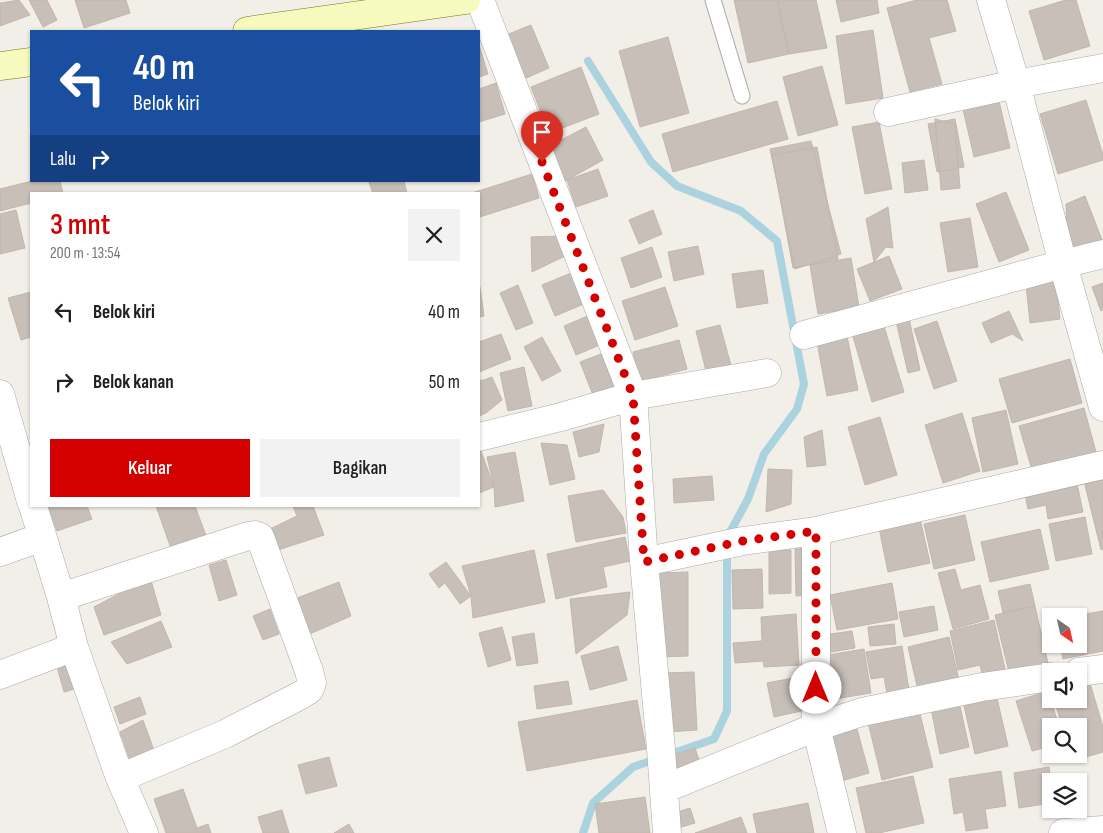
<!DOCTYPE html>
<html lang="id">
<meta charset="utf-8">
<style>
:root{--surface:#fff;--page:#f2f2f2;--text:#202124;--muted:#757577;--accent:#d40000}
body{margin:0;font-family:"Sofia Sans Condensed",sans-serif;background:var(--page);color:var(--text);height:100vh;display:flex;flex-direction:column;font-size:19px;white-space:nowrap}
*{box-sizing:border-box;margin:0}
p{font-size:16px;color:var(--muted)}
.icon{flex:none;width:28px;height:28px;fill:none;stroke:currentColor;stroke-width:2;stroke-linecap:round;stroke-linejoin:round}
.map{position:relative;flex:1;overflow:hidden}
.sheet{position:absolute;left:30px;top:192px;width:450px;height:315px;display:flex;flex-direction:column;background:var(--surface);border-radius:0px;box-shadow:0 1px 4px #0004}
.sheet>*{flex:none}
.top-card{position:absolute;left:30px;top:30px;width:450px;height:152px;border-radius:0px;box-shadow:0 1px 4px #0004;background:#1a4fa0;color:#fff;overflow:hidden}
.needle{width:32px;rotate:146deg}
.controls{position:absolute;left:1042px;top:608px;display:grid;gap:10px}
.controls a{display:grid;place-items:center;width:45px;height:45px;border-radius:0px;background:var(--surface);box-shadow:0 1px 4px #0004;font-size:25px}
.pin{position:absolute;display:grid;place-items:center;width:42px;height:42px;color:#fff;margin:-51px -21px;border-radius:50% 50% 50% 0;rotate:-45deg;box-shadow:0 0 5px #0007}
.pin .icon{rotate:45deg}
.me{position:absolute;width:55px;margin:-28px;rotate:0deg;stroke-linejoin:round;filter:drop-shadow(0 0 4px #0008)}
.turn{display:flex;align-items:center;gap:18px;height:105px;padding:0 20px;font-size:22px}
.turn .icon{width:65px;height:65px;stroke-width:2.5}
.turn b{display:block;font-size:35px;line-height:42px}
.then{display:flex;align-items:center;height:48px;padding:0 20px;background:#0003;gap:10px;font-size:19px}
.round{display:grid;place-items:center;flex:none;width:52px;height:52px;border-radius:0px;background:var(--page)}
.headline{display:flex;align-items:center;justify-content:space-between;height:85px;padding:0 20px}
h1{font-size:30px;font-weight:600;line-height:38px;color:var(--accent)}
.primary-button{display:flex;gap:10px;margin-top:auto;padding:10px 20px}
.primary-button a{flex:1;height:58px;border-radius:0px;background:var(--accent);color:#fff;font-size:20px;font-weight:600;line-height:58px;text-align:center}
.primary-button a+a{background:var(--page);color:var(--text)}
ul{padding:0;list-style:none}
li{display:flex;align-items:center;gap:15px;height:70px;padding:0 20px}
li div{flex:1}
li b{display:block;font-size:19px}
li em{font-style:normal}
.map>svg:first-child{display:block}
</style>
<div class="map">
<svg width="1103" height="833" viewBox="0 0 1103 833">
<rect width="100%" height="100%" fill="#f2efe9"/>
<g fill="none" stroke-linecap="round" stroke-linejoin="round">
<path stroke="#aad3df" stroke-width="8" d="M588 61 651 162 677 186 741 211 777 241 804 384 797 409 764 454 748 499 728 536V539
M583 833 593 803 633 767 714 739 727 711V550"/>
</g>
<path fill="#c7bfb8" stroke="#c4b6ab" d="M19 0 30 15 0 26V3H1Z
M29 0H47L57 20 43 27Z
M75 0H126L130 13 84 28Z
M734 0H777L789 54 748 63Z
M777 0H816L827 48 789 54Z
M836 0H877L879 13 841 22Z
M917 0H947L956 31 929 38 942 84 910 92 887 8Z
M1066 0H1076L1090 46 1044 60 1029 11Z
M531 25 549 68 524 79 506 35Z
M873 30 883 98 846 104 836 36Z
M668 37 689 113 640 127 619 51Z
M479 45 488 74 479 77Z
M822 66 838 125 798 136 783 77Z
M581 67 599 114 549 133 531 87Z
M496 83 505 114 479 122V89Z
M998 97 1010 148 974 157 962 105Z
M1086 100 1103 155V160L1058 174 1040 114Z
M777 101 788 139 673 172 662 134Z
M935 119 955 124 960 188 941 190Z
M955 119 964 167 937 172 928 124Z
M879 122 892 189 865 194 852 127Z
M586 127 603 160 567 180 561 182 544 149Z
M811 141 841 254 795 269 770 149Z
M817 147 838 259 793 268 772 155Z
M924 160 928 190 905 193 902 163Z
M598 169 608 196 576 207 567 180Z
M532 174 539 198 480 217 479 194 472 193Z
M32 181H60L63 194H31V203L0 211V189Z
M372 181H404L407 194H373L369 182Z
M1006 192 1029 250 999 262 976 204Z
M1085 196 1102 240 1068 253 1066 204Z
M888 207 893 248 886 247 874 262 866 219Z
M16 210 25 248 0 254V214Z
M653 210 662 234 639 244 629 220Z
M970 218 978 267 948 272 940 223Z
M558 236 567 255 532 272 531 237Z
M698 246 704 274 674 281 668 252Z
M652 247 662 277 631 288 621 258Z
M889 256 902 289 870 301 857 269Z
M851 258 859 307 818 314 810 265Z
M763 270 768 303 737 308 732 274Z
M1055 272 1060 319 1030 323 1026 285Z
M571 273 584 304 555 316 542 285Z
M1103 283V310L1101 311 1092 287Z
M518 285 533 323 516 330 500 293Z
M479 287H480L484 316 479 317Z
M665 287 678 326 635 340 622 301Z
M31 292V337L21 340 8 298Z
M1009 311 1023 341 1012 334 991 343 982 323Z
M590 315 602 344 576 355 564 326Z
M909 318 920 370 908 373 896 321Z
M937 321 957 381 934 389 914 329Z
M883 323 904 392 872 402 852 333Z
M720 325 732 369 707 375 696 331Z
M501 334 511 359 479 372V342Z
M847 336 858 390 827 396 817 342Z
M542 337 561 371 542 381 524 347Z
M679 340 687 369 641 381 633 352Z
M601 354 614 387 593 395 580 362Z
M1070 359 1082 403 1012 423 999 379Z
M524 367 532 406 508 411 500 373Z
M492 377 502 400 486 413 479 416V378L481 381Z
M1084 408 1096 452 1032 470 1019 426Z
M1006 410 1018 464 983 472 972 418Z
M962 413 980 471 943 483 925 425Z
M880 417 897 475 865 485 848 427Z
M604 424 599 452 579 457 573 432Z
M822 430 826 465 807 467 804 437Z
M541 443 567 445 575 479 550 485Z
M479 451H481L494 487 479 493Z
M515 452 524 501 495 507 494 487 487 457Z
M768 469 792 470 791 504 766 512Z
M712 476 714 500 674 503 673 479Z
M1103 476V549L1101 550 1084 481Z
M1076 479 1083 512 1048 519 1046 505 1028 509 1024 489Z
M603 490 623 517 626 533 576 542 568 496Z
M48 506H87L92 519 57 531Z
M156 506H195L208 541 173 554Z
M293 506H313L324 535 278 550 270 529 297 516Z
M919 514 930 563 888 572 878 523Z
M965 515 975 560 934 569 924 524Z
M1085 517 1092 554 1056 561 1049 524Z
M1040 529 1049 569 990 582 981 542Z
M625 537 630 561 603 567 607 587 556 599 547 554Z
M813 548 815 595 796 596 795 549Z
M534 550 545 602 473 618 471 596 462 566Z
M769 550H791V593L769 594Z
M226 560 237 595 219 601 209 565Z
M446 562 471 596 460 604 445 583 439 588 429 574Z
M762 569 763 608 733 609 732 570Z
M955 569 961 590 980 585 989 619 953 629 938 573Z
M688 572V656L659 657V573Z
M150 577 161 615 104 635 94 607 124 591 123 584Z
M339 582 351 616 305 636 297 598Z
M892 583 898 619 837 630 830 595Z
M1030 584 1035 606 1003 613 998 591Z
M630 592 627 615 576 654 570 599Z
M934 606 938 630 904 637 899 612Z
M1035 606 1048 663 1009 672 995 615Z
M270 609 279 634 263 640 253 616Z
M1103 611V651L1063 659 1060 644H1079V616H1075Z
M796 614 799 665 764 667 763 661 735 663 733 643 762 641 761 617Z
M994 620 1005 669 982 674 980 665 958 670 950 631Z
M161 621 172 647 127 664 111 642Z
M894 624 896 644 870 646 868 627Z
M502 627 511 660 488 667 479 633Z
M852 631 855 648 825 653 823 635Z
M534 633 538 663 517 666 512 637Z
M949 637 959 680 918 690 908 647Z
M618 646 627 680 590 690 581 656Z
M902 646 909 690 887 694 884 677 871 679 866 652Z
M864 649 871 693 829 700 822 656Z
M78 657 85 686 64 692 56 663Z
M694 672 697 730 667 732 664 673Z
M808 675 815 708 774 717 767 683Z
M568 681 572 704 537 709 534 686Z
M1090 683 1103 727V752L1072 761 1070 754H1079V726H1062L1054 699H1079V687Z
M1048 691 1059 726H1051V746L1032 751 1016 701Z
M140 697 146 714 120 724 114 707Z
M997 698 1008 746 975 754 964 706Z
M637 700 646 749 527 771 518 722Z
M959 702 969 747 940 754 931 708Z
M918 706 933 767 882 780 867 718Z
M143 720 156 756 132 766 120 732Z
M857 729 869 773 838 782 826 737Z
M695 748 700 763 672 772 667 757Z
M329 757 337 786 306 794 298 765Z
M1049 767 1051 783V803L1019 808 1014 773Z
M1001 771 1006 806 985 809 988 828 966 831 963 812 954 814 949 779Z
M913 776 924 823 879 833H866L856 788Z
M183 789 197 828 208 824 211 833H166L154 799Z
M645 797 650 833H599L595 804Z
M808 803 814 833H757L753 814Z
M690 808 695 823 678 828 674 813Z
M282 810 289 833H263L258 817Z
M741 817 747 833H695Z
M349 824 354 833H334Z"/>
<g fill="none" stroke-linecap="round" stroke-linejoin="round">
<defs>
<path id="lane" d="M713 0 742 96"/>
<path id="street" d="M480 0 633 396 644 562 661 749 667 833
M991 0 1016 84 1063 264 1103 407
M888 112 1016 84 1103 68
M804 335 1063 264 1103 254
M0 394 31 501
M479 437 561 417 633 396 767 373
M33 506 61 597 74 647 120 778 144 833
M816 531V727L842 833
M0 552 42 537
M644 562 743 541 816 531 1103 465
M61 597 248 536 255 535 260 537 309 671 312 683 309 690 301 695 225 734 120 778
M1079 672 1103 669
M0 675 74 647
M664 789 816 727 862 712 982 687 1051 677
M1063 833 1103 830"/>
<path id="secondary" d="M247 31 466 0
M0 66 31 62"/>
</defs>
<use href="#lane" stroke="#a9a9a9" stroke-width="17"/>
<use href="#street" stroke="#a9a9a9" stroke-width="29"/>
<use href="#secondary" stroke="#707d05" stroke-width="29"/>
<use href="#lane" stroke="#fff" stroke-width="15"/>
<use href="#street" stroke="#fff" stroke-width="28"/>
<use href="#secondary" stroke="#f7fabf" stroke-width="28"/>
</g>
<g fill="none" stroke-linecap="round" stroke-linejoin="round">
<path stroke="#d40000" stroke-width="9" stroke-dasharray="0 16.2" d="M542 162 633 396 644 562 743 541 816 531V688"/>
</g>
</svg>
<div class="controls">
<a><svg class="needle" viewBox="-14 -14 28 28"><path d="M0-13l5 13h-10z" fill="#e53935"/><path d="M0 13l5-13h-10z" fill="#757577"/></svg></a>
<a><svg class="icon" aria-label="sound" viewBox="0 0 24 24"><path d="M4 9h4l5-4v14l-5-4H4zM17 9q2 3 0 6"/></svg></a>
<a><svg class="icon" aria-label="search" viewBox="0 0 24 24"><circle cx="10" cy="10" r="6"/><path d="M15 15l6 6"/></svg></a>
<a><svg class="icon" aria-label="layers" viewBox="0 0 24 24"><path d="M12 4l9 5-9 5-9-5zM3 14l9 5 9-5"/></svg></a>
</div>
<div class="pin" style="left:542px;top:162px;background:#d93025"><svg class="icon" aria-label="arrive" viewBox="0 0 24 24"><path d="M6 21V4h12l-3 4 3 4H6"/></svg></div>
<svg class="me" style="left:816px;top:688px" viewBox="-20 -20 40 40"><circle r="19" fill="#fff"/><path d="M0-13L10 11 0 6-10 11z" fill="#d40000"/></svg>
<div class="top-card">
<div class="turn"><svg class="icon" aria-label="left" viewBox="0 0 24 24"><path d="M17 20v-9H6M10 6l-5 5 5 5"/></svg><div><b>40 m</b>Belok kiri</div></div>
<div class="then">Lalu<svg class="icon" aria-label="right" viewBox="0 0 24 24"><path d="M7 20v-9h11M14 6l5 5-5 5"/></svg></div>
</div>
<section class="sheet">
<div class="headline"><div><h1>3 mnt</h1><p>200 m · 13:54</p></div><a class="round"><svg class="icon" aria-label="close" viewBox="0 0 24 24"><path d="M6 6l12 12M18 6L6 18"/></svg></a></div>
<ul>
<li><svg class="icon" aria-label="left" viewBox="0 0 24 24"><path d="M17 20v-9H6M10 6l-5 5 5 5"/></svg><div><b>Belok kiri</b></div><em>40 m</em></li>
<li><svg class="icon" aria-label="right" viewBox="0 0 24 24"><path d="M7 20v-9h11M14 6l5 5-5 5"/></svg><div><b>Belok kanan</b></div><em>50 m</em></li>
</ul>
<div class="primary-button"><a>Keluar</a><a>Bagikan</a></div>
</section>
</div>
